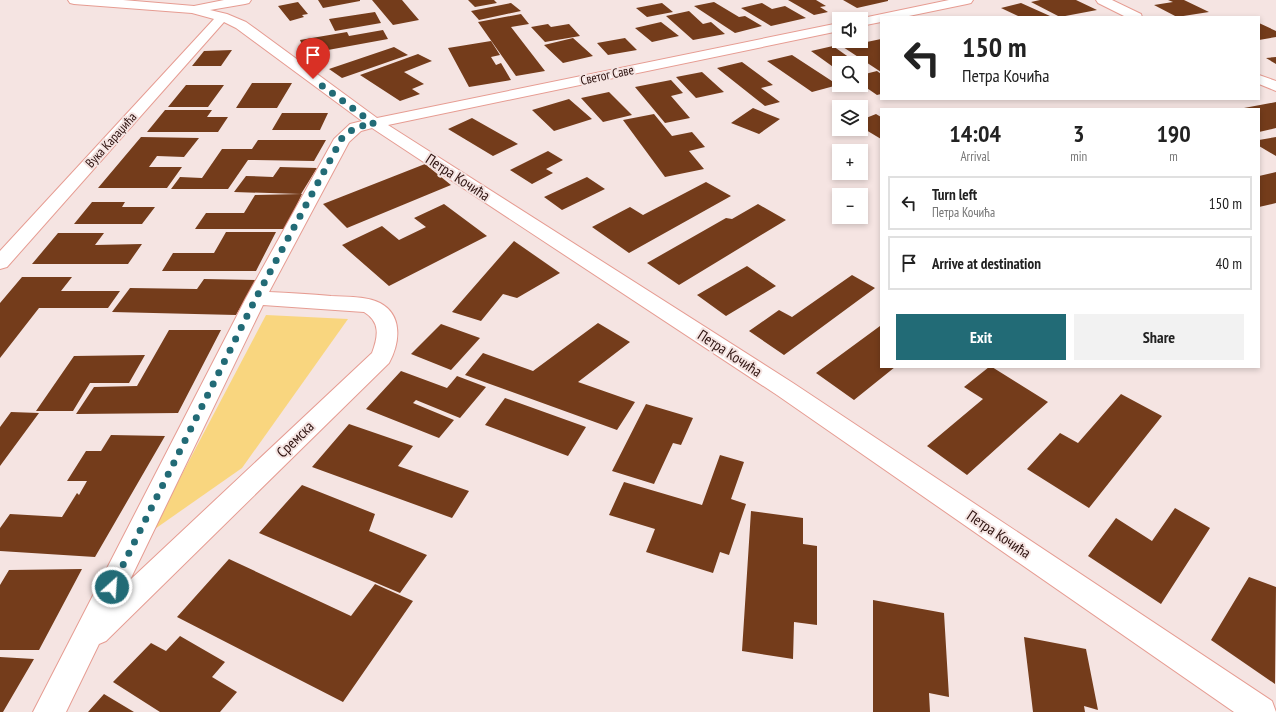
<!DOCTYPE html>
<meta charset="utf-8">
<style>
:root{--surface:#fff;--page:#f2f2f2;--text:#222;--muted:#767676;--line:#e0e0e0;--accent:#226b76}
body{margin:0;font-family:"PT Sans Narrow",sans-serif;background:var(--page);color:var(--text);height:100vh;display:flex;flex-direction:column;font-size:15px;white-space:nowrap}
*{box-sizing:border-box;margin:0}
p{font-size:13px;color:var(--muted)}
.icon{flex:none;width:22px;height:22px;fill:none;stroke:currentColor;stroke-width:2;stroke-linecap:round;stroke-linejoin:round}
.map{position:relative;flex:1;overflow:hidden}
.panel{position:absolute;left:880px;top:108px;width:380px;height:260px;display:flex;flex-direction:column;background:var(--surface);border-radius:0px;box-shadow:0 2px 6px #0003}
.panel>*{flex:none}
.hud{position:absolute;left:880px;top:16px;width:380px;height:84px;border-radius:0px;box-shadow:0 2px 6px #0003;background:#fff;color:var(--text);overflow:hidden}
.controls{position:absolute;left:832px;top:12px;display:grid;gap:8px}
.controls a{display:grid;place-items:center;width:36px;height:36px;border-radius:0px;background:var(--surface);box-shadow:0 2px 6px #0003;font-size:20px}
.pin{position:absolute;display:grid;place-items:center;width:34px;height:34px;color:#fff;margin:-41px -17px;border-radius:50% 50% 50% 0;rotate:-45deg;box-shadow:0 0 4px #0007}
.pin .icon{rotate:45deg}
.me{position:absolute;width:44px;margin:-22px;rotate:26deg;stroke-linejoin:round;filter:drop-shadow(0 0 3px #0008)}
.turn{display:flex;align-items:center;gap:14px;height:84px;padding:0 16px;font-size:18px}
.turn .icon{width:52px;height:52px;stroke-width:2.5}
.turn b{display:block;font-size:28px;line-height:34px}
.eta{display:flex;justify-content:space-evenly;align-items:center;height:68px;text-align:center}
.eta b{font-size:24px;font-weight:700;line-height:28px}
.action{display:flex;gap:8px;margin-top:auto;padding:8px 16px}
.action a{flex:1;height:46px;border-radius:0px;background:var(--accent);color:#fff;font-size:16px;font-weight:700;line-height:46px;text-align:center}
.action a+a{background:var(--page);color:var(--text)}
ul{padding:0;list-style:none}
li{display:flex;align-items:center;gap:12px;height:54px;margin:0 8px 6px;padding:0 8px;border:2px solid var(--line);border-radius:0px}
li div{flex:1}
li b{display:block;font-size:15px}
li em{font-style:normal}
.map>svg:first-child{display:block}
</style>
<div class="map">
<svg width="1276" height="712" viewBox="0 0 1276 712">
<rect width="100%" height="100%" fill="#f5e4e2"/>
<path fill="#f9d67f" d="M266 315 348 319 242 468 152 531Z"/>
<path fill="#743c1b" d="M318 0H360V1L323 8Z
M372 0H402L419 20 393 25Z
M468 0H494L497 3 475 7Z
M788 0H816L826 6 820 7 828 12 814 15Z
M843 0H888V1L857 8Z
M1040 0H1076L1097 10 1060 17 1031 2Z
M1168 0H1184L1209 12 1177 17 1154 5 1173 2Z
M298 2 308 14 302 15 304 17 290 21 278 6Z
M714 2 739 17 745 16 762 26 735 33 694 6Z
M511 3 521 11 479 20 471 11Z
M662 3 673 12 647 17 636 8Z
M762 3 772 9 785 6 806 18 771 26 741 8Z
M1021 3 1050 16 1020 17 1001 8Z
M689 11 703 24 711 22 725 34 693 40 666 16Z
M375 12 381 23 335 31 329 19Z
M521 14 529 24 511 27 545 71 516 76 478 22Z
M661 22 679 36 652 42 635 28Z
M1259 23 1276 31V37L1259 40Z
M548 24 551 27 569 24 580 36 545 42 531 27Z
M383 30 388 39 306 54 300 40 347 32 349 36Z
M573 38 593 56 563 63 544 45Z
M625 38 637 50 608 55 597 43Z
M881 39V72L843 47Z
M491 41 500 55 491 57 496 65 501 63 511 80 469 87 448 48Z
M833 46 857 63H839V68L836 69 811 51Z
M394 47 408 55 342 78 329 69Z
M232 50 221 66H192L204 51Z
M418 54 432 61 404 72 424 84 412 89 420 94 400 101 360 75Z
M792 55 838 85 812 92 767 61Z
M1276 57V64L1266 58Z
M742 62 773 85 761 88 780 102 765 106 717 68Z
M877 71 881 74V94L877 95 861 84V75Z
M702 72 724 92 696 98 676 77Z
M671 80 683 93 671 96 690 118 665 123 635 87Z
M252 83H292L277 108H236Z
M186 85H224L208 107H168Z
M609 92 632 115 603 122 581 98Z
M569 99 592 119 554 131 532 110Z
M1276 102V128L1259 132V109L1244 108Z
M753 108 780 119 759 134 731 123Z
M165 110H212L207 117H228L218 132H147Z
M282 113H328L320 130H272Z
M654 114 672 136 692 132 705 147 689 151 704 169 665 177 623 120Z
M876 114 881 117V139L861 127V120Z
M472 118 518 144 493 156 448 129Z
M141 137 199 138 184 157 157 156 149 167H182L167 188H98Z
M1276 137V156L1259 146V140Z
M258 140H326L314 161 248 160 228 189H171L180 177 202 178 222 149H252Z
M548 151 563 160 546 169 553 173 532 184 510 170Z
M425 164 451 185 347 228 323 204Z
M280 167 317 168 301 194 234 192 246 176 273 177Z
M1276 172V203L1259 207V176Z
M587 177 605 189 562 210 544 197Z
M706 182 731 196 629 253 592 227 630 207 643 215Z
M302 194 285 229H195L206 213H244L255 195Z
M92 202H125L122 207H155L142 224H74Z
M444 204 487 236 389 286 342 245 382 226 399 240 426 227 414 218Z
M758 204 786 220 679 285 647 263 726 218 732 219Z
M226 232H276L256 271H162L173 253H214Z
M58 233H104L95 245 142 244 128 264H32Z
M514 241 560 273 517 298 503 294 481 321 452 312Z
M747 266 776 286 726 316 697 295Z
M852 275 875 288 784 355 749 331 779 310 792 317Z
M22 277H72L61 291H120L108 308H39L0 358V303Z
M204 279 256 280 236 315 112 312 130 288 197 289Z
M598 323 630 342 578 382 635 402 617 430 465 375 483 353 533 371Z
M441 324 480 338 451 370 411 354Z
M880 326 881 327V367H895L854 400 816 373Z
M169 330H221L178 413 76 414 94 387 137 386Z
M145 355 129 383H90L73 411H36L74 356Z
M989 367H992L1048 402 967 475 927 446 983 399 964 387Z
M401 371 447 388 457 376 486 387 460 418 416 400 413 403 454 420 439 438 366 409Z
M1121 394 1162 416 1089 508 1027 469 1060 433 1078 443Z
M505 398 586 427 568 456 485 425Z
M646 404 693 418 681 445 673 443 654 484 612 471Z
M11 412 39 413 0 466V427Z
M349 424 413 446 398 466 469 491 452 518 312 467Z
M111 435 165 436 95 557 0 551V528L10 514 62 517 77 493 79 495 87 481H67L86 451H101Z
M720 455 744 462 731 499 746 504 729 555 720 552 713 573 646 552 655 529 609 515 624 482 702 505Z
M302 485 375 514 369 531 427 555 400 593 259 533Z
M1175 508 1210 528 1161 604 1088 556 1116 518 1152 541Z
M751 511 803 518V544L817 546V625L794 622 793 659 742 651Z
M229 559 351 616 375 584 413 601 343 702 177 617Z
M82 569 39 650H0V585L9 570Z
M1249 577 1276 587 1275 684 1211 640Z
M873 600 944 613 949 697 929 693 930 712H873Z
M180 636 225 662 212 677 237 692 220 712H160L113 682 151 643 166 651Z
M1024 637 1086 649 1098 710 1084 706 1085 712H1033Z
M0 657 34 659 3 712H0Z
M104 694 134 712H88Z"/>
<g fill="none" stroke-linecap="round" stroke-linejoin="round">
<defs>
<path id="street" d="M68 0H123L194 6 224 0H251L249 3 245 4 210 10 227 14 246 22 377 118 839 23V31L388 125 793 383 1272 701 1276 712H1234L777 395 372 128 361 131 349 142 269 292C290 293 311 294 331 296 347 297 366 296 380 303 403 315 400 343 389 363L106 641 99 644 66 712H33L246 298 334 139 350 124 362 121 236 28 224 22 7 267 0 269V251L214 19 192 13 74 4 70 3ZM263 305 364 312C381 322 378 337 372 353L130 580Z
M949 0H973L971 3 967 4 904 17H881V22L861 26V19H858Z
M1096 0H1112L1141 14 1142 17H1126L1098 3Z
M1259 75 1276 81V91L1259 84Z"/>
</defs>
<use href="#street" stroke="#e69c92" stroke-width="2"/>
<use href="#street" fill="#fff" fill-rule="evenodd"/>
</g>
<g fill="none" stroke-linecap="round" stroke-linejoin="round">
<path stroke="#226b76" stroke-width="7" stroke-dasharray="0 12.6" d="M112 587 256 298 342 138 356 127 374 124 313 79"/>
</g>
<g text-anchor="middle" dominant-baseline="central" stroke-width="4" stroke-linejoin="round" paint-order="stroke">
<g font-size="13" fill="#2c110e" stroke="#f5e4e2">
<text transform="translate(607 75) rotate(-12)">Светог Саве</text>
<text transform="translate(111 140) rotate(-48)">Вука Караџића</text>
</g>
<g font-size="15" fill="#2c110e" stroke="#f5e4e2">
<text transform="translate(458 177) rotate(33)">Петра Кочића</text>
<text transform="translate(730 353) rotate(33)">Петра Кочића</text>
<text transform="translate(295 439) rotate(-44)">Сремска</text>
<text transform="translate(999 534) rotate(34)">Петра Кочића</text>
</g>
</g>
</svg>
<div class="controls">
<a><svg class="icon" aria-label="sound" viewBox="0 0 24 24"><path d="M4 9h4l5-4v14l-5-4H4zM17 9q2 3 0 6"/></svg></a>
<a><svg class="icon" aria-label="search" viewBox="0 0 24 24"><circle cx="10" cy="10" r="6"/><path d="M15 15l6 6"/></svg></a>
<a><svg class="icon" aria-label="layers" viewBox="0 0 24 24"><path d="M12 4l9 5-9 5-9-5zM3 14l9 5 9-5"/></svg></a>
<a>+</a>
<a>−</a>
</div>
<div class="pin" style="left:313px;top:79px;background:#d93025"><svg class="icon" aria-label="arrive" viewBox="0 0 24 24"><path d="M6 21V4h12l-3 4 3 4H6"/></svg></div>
<svg class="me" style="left:112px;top:587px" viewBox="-20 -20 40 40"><circle r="17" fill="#226b76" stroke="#fff" stroke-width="3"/><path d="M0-11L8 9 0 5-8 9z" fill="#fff"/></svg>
<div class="hud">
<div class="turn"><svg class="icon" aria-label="left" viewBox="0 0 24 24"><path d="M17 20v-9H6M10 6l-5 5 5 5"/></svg><div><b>150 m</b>Петра Кочића</div></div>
</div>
<section class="panel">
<div class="eta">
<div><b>14:04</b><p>Arrival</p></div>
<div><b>3</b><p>min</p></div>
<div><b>190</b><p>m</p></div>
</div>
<ul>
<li><svg class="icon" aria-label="left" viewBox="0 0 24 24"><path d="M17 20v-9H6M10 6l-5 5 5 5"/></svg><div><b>Turn left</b><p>Петра Кочића</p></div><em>150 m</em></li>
<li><svg class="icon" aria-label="arrive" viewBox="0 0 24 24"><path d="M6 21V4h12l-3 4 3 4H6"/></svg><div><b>Arrive at destination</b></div><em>40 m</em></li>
</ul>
<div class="action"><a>Exit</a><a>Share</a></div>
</section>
</div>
